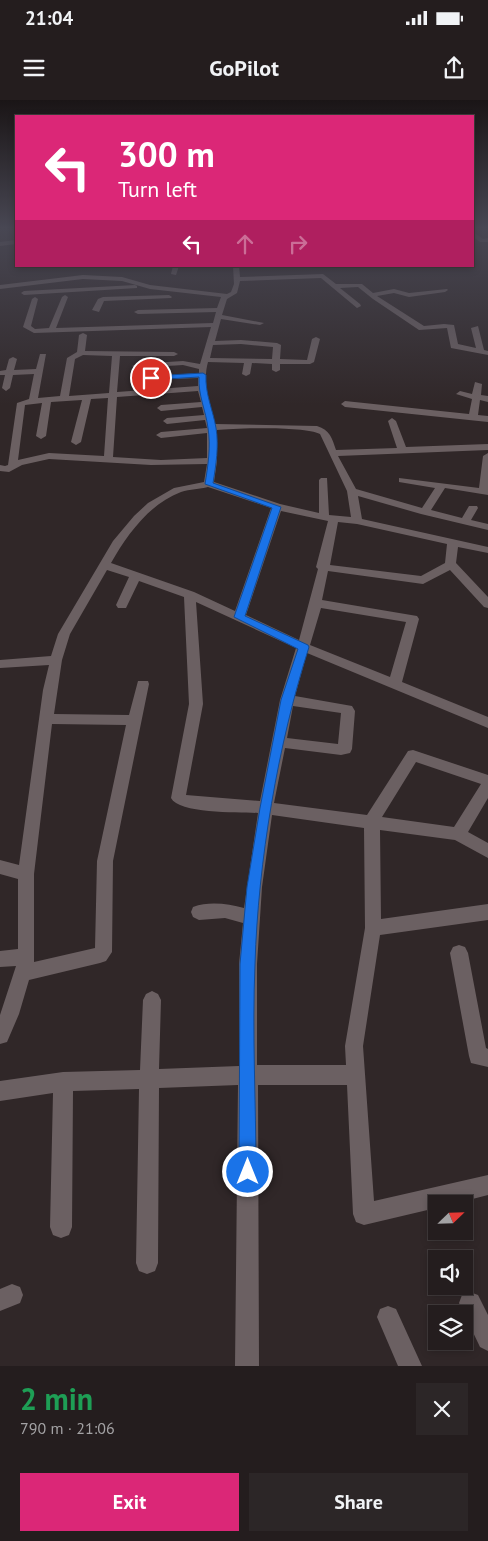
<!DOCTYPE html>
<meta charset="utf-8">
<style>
:root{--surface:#241d1e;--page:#2c2627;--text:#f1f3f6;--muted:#a3a2a4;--line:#413b3c;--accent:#db2777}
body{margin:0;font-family:"PT Sans",sans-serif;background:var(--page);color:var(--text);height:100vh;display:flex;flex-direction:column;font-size:19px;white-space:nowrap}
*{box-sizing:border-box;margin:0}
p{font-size:16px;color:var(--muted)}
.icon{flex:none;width:28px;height:28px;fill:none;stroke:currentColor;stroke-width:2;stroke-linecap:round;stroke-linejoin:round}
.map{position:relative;height:1266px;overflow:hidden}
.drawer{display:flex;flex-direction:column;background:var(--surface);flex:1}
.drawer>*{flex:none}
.hud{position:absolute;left:15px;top:15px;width:459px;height:152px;border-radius:0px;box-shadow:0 2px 8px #0003,0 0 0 1px var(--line);background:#db2777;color:#fff;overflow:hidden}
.needle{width:32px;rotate:67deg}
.fabs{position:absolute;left:428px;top:1095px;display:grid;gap:10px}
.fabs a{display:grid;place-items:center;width:45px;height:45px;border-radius:0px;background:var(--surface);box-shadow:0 2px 8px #0003,0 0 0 1px var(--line);font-size:25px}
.pin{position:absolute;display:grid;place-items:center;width:42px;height:42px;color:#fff;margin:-21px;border:2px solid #fff;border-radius:50%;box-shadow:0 1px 5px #0007}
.me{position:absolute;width:55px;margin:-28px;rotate:0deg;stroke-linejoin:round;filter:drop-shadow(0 0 4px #0008)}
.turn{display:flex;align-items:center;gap:18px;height:105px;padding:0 20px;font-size:22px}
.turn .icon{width:65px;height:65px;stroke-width:2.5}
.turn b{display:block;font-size:35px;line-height:42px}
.lanes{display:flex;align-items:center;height:48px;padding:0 20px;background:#0003;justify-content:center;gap:25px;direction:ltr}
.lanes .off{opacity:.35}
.round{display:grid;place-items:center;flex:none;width:52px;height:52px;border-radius:0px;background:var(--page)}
.overview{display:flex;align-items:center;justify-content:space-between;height:85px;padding:0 20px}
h1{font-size:30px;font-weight:600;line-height:38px;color:#1e9e55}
.cta{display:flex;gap:10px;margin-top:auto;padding:10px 20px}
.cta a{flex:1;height:58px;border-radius:0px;background:var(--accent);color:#fff;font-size:20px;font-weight:600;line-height:58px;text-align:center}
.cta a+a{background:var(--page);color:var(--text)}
.status{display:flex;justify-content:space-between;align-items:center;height:35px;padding:0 25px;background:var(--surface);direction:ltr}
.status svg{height:14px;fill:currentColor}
header{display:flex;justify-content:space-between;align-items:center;height:65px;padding:0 20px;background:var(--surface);font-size:22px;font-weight:600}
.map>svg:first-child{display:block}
</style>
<div class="status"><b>21:04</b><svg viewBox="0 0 49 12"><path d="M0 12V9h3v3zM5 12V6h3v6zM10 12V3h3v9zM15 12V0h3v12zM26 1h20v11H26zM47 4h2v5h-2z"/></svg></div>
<header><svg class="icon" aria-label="menu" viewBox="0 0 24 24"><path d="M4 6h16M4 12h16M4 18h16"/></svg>GoPilot<svg class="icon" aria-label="share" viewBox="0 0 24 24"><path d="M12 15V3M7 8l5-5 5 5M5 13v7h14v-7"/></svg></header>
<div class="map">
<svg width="488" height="1266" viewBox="0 0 488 1266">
<rect width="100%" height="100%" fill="#302728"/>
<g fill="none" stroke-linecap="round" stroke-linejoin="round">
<path fill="#6b6062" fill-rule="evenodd" d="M472 131 483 139 488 138V142H480L472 136Z
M16 140V144L0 146V142Z
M173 166H179L176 175 171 174Z
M233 166H239L240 177 323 174 336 184H362L373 193 394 189 409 193 447 189 448 190 445 192 409 197 394 193 377 196 424 226 444 224 454 225 458 244 476 248 471 228 478 226 484 250 488 251V255L451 248 447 228 419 230 373 199 358 187 340 188 360 204 361 206 357 208 321 178 240 181 237 193 227 199 222 215 264 223 260 225 221 219 215 241 241 240 277 243 281 245 280 259 307 260 312 239 316 237 320 239 314 262 310 264H280V270L276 272 272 270V264L252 263 250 274 246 276 242 274 244 263 208 262C202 283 210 305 215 324L317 326C330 330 332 338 336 350L397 348 388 321 392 318 396 321 406 347 488 344V350L338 356 356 389 422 408 435 388 399 382V378L479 388 483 356 488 353V395L445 388 431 410 462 418 469 406H477L478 408 471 420 488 424V430L421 414 358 396 362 419 488 447V453L458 447 456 463 488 497V508L484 507 450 470 423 484 328 471 322 500 417 516 419 519 402 582 488 617V628L307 553 295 596 352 606 355 611 352 649 350 653 341 655 285 648 274 703 367 715 408 651 413 650 488 675V698L468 732 488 743V758L455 740 380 730 381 819 488 804V820L380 835 363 946 374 1101 488 1075V1095L453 1104H436V1108L364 1125 356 1122 353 1114 347 985H258L259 1266H235L238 985 159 988 158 1163 155 1171 147 1174 139 1171 136 1163 139 989 73 991 72 1127 69 1135 61 1138 53 1135 50 1127 53 993 0 1001V981L63 972 140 970 143 900 146 894 152 891 158 894 161 900 159 969 239 966V864L243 823 225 818 199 820 193 817 191 812 193 807C210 801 228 804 244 808L258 713C240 712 179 714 171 698L189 604 184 497 139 481 126 508H118L116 505 129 477 107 470 70 534 62 560 54 614 129 615 138 581H148L149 584 113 761 112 852 106 861 100 863 29 880 19 914 7 942 0 944V915L16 866 0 867V851L18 849V779L0 774V760L19 765 43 590 49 565 0 568V560L51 556 58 534 113 441 134 416 148 403 174 388 204 382 207 364 151 365 49 359 22 365 9 372 0 371V365L5 366 8 365 17 303 29 299 34 274 13 275 10 288 6 291 2 288 5 275H0V271L6 270 9 259 13 257 17 259 14 270 36 269 40 254H46L38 298 60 296 67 258 77 252 79 235 83 233 87 235 85 251 174 252 178 254 174 256H120L117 292 198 286V278L151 280 147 278 151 276 199 273V269L183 265 136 268 132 266 136 264 183 261 200 264 211 227 34 233 23 227 32 199 35 197 38 199 31 226 35 229 49 228 62 197 65 195 68 197 56 228 213 223 216 212 138 214 134 212 138 210 217 208 221 197 150 189 122 181 83 179 0 189V185L83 175 122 177 150 185 227 194 231 192 234 184ZM241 244 273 247 272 259 210 258 213 245ZM83 255 112 256 109 293 69 296 75 259ZM198 291 201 302 161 305 157 308 161 311 202 307 204 315 167 318 163 321 167 324 205 320 207 328 161 332 156 335 161 338 207 333V358L161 360 113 357 117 297ZM108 298 104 356 49 353 18 360 25 305 42 303 36 336 41 339 46 336 51 302 82 300 71 342 76 345 81 342 91 299ZM217 330C236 328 304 326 320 334L347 391 351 417 329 415 327 378H321L319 380V413L280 404 214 382 217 361ZM208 387 271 408 235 511 194 492 111 463C127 435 149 404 181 392 190 389 200 389 208 387ZM281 411 328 421 316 467 318 469 299 540 246 515ZM338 422 357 424 447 444 445 463 421 476 330 465ZM196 502 296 548 280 600 260 701 186 695 203 604ZM321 508 406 522 390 577 310 545ZM293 606 341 613 338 644 287 638ZM52 624 126 625 97 761 95 848 34 862V774ZM416 662 481 684 454 727 382 717ZM272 715 364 728 365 828 345 946 346 965H257V864L262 787Z
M135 185 137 186V188L24 195 21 193 24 191Z
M169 195 172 197 171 198 104 201 99 212 92 210 98 199 103 197Z
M475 282 482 284 481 295 488 296V302L480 300 478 315 488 316V322L345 307 341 304 345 301 469 314 472 299 456 294 460 291 472 294Z
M459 845 465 847 468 853 486 948 488 949V967L471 963 469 956 450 853 453 847Z
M12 1184 20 1187 23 1195 20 1203 0 1211V1189Z
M470 1192 478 1195 488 1215V1251L480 1247 459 1203 462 1195Z
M388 1206 396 1209 422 1266H398L377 1217 380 1209Z"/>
</g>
<linearGradient id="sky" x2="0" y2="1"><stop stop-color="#1a1516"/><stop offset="0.42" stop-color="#484753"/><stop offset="1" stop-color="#484753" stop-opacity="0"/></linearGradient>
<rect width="488" height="305" fill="url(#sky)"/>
<path fill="#1a73e8" stroke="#114b97" d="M203 273 206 275C205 294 213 310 216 328 219 346 216 365 213 383L281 407 245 516 308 545 309 547C278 644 258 762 255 864 252 933 256 1003 256 1072L254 1078 248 1081 242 1078 239 1072 240 864 247 787 260 708 281 600 298 549 234 517 272 408 205 384C208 366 211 346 208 328 206 311 198 295 199 277L151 280 148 278 151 276Z"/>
</svg>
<div class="fabs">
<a><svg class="needle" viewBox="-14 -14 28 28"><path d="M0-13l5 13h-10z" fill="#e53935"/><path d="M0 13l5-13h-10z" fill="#a3a2a4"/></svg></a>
<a><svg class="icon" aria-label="sound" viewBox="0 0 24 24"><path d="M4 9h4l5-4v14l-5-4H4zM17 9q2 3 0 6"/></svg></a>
<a><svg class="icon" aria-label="layers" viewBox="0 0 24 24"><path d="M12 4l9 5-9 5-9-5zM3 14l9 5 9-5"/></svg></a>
</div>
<div class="pin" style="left:151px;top:278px;background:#d93025"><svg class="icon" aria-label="arrive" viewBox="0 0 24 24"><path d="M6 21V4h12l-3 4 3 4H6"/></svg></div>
<svg class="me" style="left:248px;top:1072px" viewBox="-20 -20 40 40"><circle r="17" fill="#1a73e8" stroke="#fff" stroke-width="3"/><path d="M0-11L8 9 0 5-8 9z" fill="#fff"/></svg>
<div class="hud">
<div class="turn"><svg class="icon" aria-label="left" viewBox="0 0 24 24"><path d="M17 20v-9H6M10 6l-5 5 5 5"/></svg><div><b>300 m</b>Turn left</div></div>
<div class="lanes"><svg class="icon" aria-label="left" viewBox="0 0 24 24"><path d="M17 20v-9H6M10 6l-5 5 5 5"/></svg><svg class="icon off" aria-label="ahead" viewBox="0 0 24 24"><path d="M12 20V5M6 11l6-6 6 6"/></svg><svg class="icon off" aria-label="right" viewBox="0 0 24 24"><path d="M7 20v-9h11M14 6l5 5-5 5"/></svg></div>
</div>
</div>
<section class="drawer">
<div class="overview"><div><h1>2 min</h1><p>790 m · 21:06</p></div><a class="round"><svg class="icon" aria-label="close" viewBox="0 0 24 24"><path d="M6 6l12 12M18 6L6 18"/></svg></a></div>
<div class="cta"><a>Exit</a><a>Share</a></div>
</section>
